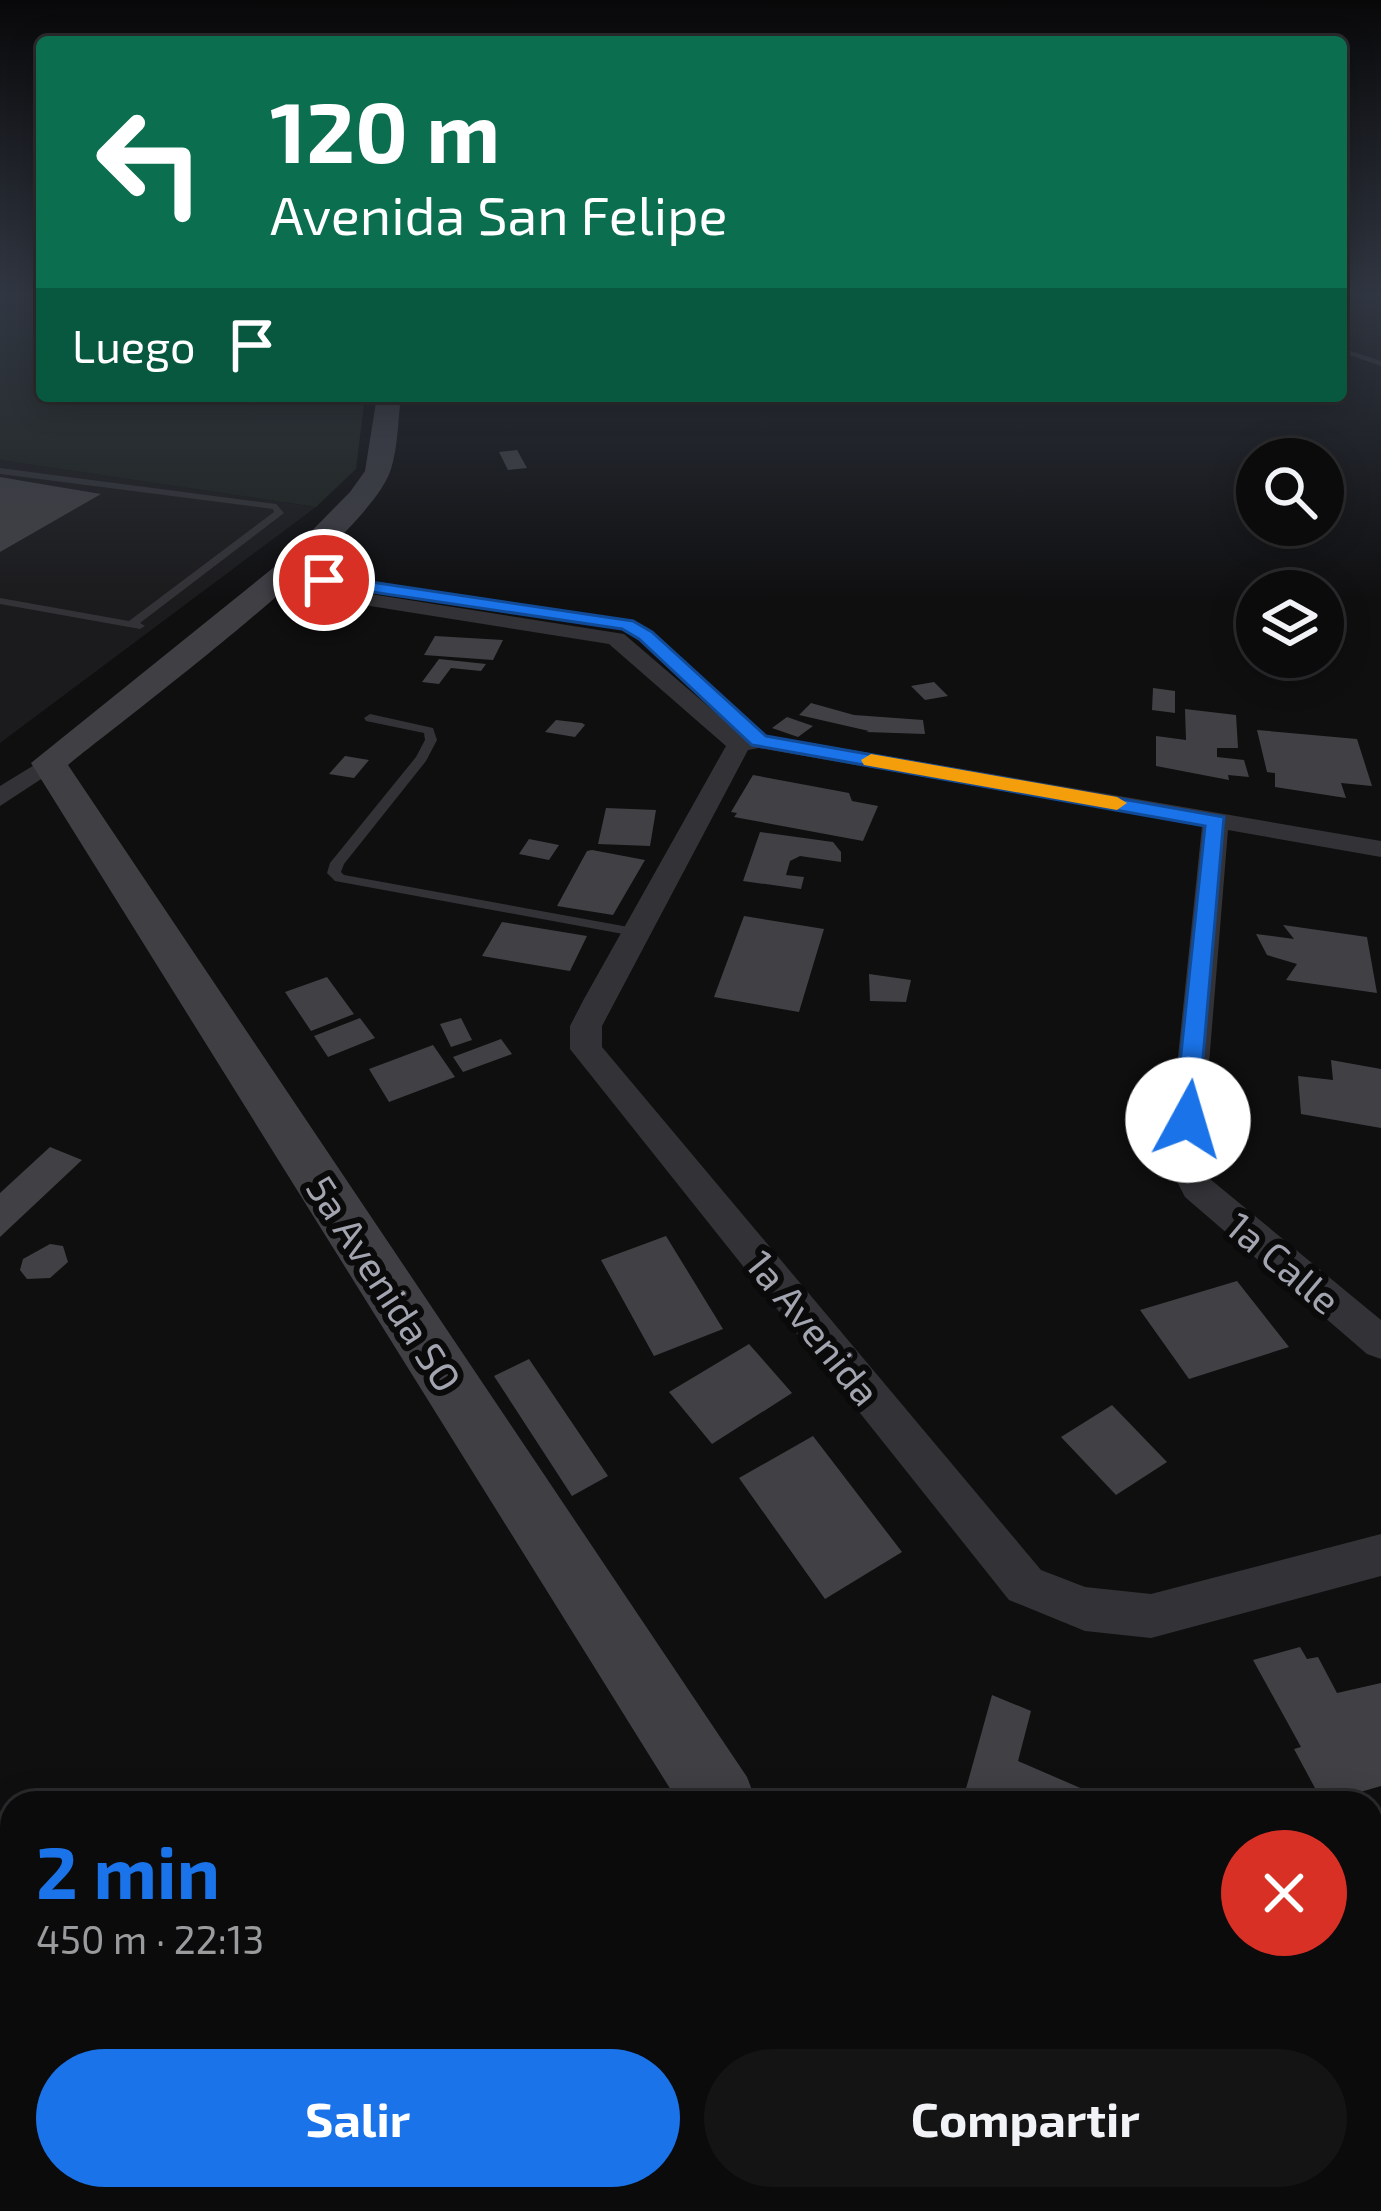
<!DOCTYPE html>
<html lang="es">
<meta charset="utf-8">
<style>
:root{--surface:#0b0b0c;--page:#141415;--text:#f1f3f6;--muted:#9a9b9d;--line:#2b2b2d;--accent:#1a73e8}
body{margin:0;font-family:"Exo 2",sans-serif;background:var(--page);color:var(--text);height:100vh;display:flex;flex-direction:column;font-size:45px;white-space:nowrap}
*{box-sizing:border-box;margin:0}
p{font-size:39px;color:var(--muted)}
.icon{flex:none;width:66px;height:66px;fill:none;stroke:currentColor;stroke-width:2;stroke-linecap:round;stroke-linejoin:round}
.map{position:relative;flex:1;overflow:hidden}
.drawer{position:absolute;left:0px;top:1791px;width:1383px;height:420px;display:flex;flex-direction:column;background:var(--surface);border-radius:36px 36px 0 0;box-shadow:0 6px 30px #0003,0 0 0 3px var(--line)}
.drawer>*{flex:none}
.hud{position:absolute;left:36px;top:36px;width:1311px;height:366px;border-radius:12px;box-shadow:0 6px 30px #0003,0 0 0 3px var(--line);background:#0b6e4f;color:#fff;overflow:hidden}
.buttons{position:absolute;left:1236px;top:438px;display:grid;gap:24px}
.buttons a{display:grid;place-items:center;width:108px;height:108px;border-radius:50%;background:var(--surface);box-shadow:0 6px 30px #0003,0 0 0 3px var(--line);font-size:60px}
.pin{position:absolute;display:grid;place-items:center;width:102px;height:102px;color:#fff;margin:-51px;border:6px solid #fff;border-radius:50%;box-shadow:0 3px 12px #0007}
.me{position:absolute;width:132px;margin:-66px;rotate:6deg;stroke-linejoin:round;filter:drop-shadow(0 0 9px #0008)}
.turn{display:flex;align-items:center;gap:42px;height:252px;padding:0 36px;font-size:54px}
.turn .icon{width:156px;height:156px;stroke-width:2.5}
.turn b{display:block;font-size:84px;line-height:102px}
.then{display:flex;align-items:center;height:114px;padding:0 36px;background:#0003;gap:24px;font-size:45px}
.round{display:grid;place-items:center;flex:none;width:126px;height:126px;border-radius:63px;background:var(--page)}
.head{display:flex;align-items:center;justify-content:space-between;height:204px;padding:0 36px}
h1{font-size:72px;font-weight:700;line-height:90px;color:var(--accent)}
.primary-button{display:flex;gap:24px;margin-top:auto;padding:24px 36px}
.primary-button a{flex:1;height:138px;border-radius:72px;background:var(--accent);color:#fff;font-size:48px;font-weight:700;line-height:138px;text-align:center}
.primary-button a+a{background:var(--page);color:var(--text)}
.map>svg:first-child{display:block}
</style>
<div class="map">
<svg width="1381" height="2211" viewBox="0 0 1381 2211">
<rect width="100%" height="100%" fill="#0f0f10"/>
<path fill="#1b1b1d" d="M0 460 316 507 0 743Z"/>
<path fill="#1e241f" d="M0 292H42V396H365L356 469 316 507 0 460Z"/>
<path fill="#414145" d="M517 450 527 468 508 470 499 452Z
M0 477 47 485 101 494 0 552Z
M435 636 503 640 493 660 424 655Z
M439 659 486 664 481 671 451 668 439 684 422 682Z
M934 682 948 696 925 700 911 686Z
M1153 688 1175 691V713L1152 710Z
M811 703 854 715 923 720 925 734 866 732 869 731 799 715Z
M1185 709 1236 715 1238 748H1217V757L1244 760 1249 777 1228 775 1229 780 1156 766V736L1186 740Z
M787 717 813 726 798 737 772 728Z
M556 720 582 723 585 725 575 737 545 732Z
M1257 730 1357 739 1372 786 1341 783 1346 798 1275 787V773L1267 772Z
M345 756 369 760 354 778 329 774Z
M753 775 849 793 852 801 878 806 863 841 734 817 737 813 731 812Z
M606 808 656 810 650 846 598 844Z
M760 832 833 842 841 852V862L800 856 790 861 786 875 804 877 801 889 743 881Z
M529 839 559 845 549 860 519 854Z
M592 850 645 860 613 915 557 906 587 851Z
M744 916 824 929 799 1012 714 997Z
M502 922 587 936 570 971 482 956Z
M1283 925 1367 937 1377 993 1286 980 1297 964 1267 955 1256 934 1294 939Z
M869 974 911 980 906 1002 870 1001Z
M327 977 354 1014 311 1031 285 992Z
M360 1018 375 1038 328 1057 314 1036Z
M461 1018 472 1040 451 1047 440 1024Z
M501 1039 512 1054 463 1072 453 1057Z
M433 1045 455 1077 389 1102 369 1069Z
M1331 1060 1381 1069V1128L1301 1114 1298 1076 1333 1080Z
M50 1147 82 1160 0 1237V1193Z
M666 1236 723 1329 654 1356 601 1260Z
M50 1244 63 1246 68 1262 50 1278 27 1279 20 1270 23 1259Z
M1237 1281 1289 1347 1189 1379 1140 1310Z
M749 1344 792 1393 712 1444 669 1392Z
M529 1359 608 1476 572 1496 494 1376Z
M1112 1405 1167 1462 1116 1495 1061 1437Z
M813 1436 902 1552 825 1599 739 1478Z
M1300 1647 1307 1659 1318 1657 1337 1693 1381 1683V1786L1323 1803 1294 1749 1301 1747 1253 1660Z
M992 1695 1031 1711 1018 1761 1115 1803H962Z
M1371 1821 1381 1836V1920L1371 1905Z"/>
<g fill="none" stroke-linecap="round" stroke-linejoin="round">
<path fill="#333337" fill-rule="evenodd" d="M1341 348 1381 361V366L1341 352Z
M0 468 276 504 284 513 140 623 145 626 140 629 0 604V598L129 621 274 512 273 509 0 474Z
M370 714 433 728 437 740 426 761 344 864 341 872 344 875 634 928 641 932 639 935 634 936 335 881 327 873 330 863 416 757 425 740 424 733 366 721 364 718Z"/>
<path fill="#333337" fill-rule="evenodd" d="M301 583 624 634 744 737 759 734 1381 841V857L1228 830 1201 1162 1210 1179 1381 1320V1359L1367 1354 1185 1197 1167 1162 1202 826 759 748 748 750 602 1026V1047L1041 1570 1085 1587 1151 1594 1381 1534V1576L1151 1638 1085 1631 1009 1600 570 1049V1026L584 999 726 746 609 644 301 595 263 594 253 588 263 582Z
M49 756 61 763 58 768 0 806V786Z"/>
<path fill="#3f3f44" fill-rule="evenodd" d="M377 396H401C398 419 398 447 391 469 371 536 133 712 68 765L747 1777 757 1803H679L31 763 283 560 350 492 365 471Z
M875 2199H962L967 2211H880Z"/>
</g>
<linearGradient id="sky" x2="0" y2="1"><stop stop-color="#080809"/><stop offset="0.49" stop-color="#313742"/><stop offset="1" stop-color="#313742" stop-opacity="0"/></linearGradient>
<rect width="1381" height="601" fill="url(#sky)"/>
<path fill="#1a73e8" stroke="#114b97" stroke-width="3" d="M324 575 633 621 652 632 766 736 1224 817 1197 1127H1178L1174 1120 1205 826 752 745 639 639 622 629 318 584 316 580Z"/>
<path fill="#f59e0b" d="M871 754 1117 797 1127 803 1117 810 864 765 861 760Z"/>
<g text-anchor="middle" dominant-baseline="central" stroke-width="12" stroke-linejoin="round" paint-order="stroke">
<g font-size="39" fill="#a2a4af" stroke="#0a0a0b">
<text transform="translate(1284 1262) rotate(40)">1a Calle</text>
<text transform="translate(385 1283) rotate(57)">5a Avenida SO</text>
<text transform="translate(814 1327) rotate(51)">1a Avenida</text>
</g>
</g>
</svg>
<div class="buttons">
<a><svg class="icon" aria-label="search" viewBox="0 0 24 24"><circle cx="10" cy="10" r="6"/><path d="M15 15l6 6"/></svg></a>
<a><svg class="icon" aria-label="layers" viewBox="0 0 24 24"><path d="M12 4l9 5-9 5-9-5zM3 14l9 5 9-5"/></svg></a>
</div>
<div class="pin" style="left:324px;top:580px;background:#d93025"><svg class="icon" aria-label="arrive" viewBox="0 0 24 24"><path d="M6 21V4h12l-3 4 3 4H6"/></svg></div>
<svg class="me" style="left:1188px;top:1120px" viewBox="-20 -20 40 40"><circle r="19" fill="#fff"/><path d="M0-13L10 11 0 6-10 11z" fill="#1a73e8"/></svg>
<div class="hud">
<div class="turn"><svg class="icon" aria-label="left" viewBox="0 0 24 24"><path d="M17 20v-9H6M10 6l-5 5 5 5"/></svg><div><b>120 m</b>Avenida San Felipe</div></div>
<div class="then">Luego<svg class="icon" aria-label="arrive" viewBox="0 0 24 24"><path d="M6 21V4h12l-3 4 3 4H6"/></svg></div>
</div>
<section class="drawer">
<div class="head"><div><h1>2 min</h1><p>450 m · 22:13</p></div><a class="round" style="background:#d93025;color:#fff"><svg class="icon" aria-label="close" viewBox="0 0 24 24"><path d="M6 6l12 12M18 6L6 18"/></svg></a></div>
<div class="primary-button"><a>Salir</a><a>Compartir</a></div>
</section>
</div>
